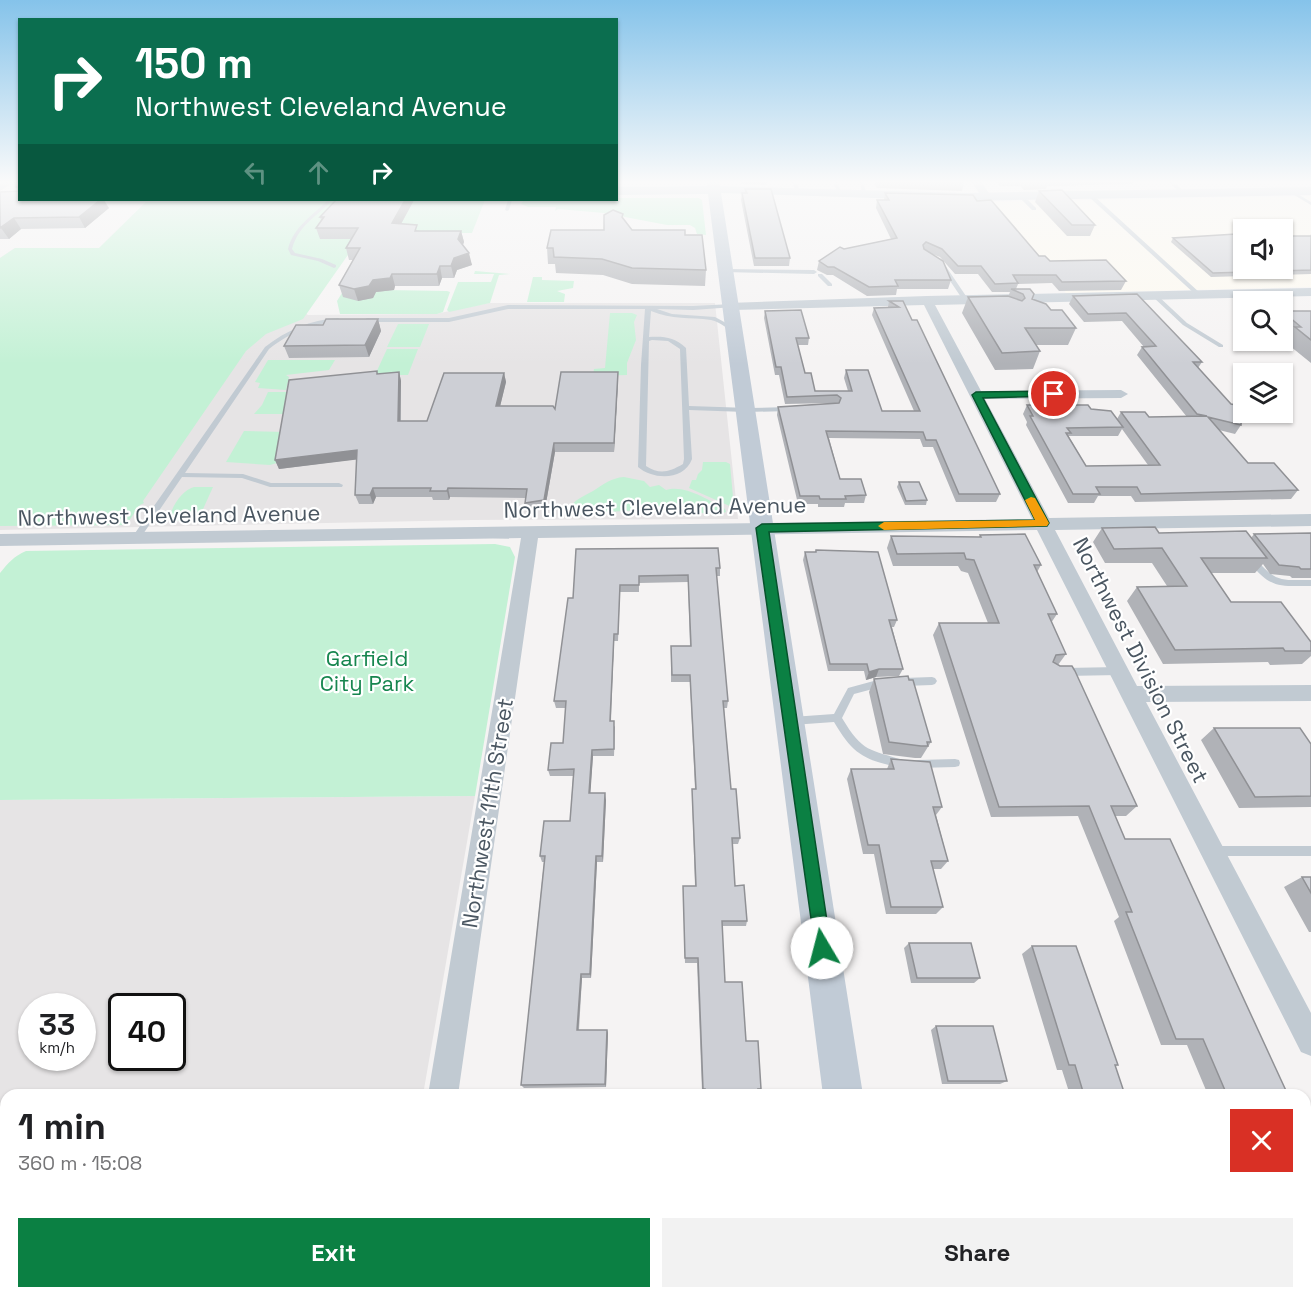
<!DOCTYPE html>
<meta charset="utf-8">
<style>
:root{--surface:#fff;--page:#f2f2f2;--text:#202124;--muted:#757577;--accent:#0b8043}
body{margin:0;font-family:"Space Grotesk",sans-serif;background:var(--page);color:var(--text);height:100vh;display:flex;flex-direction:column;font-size:22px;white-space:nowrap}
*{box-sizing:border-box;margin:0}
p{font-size:20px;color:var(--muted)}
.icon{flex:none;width:33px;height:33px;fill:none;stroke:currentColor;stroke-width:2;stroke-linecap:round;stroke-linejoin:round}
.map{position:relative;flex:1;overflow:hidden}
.side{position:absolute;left:0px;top:1089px;width:1311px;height:210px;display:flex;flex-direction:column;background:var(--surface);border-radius:18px 18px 0 0;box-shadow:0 2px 4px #0004}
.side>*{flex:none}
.top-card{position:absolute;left:18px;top:18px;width:600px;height:183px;border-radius:0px;box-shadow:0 2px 4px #0004;background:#0b6e4f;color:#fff;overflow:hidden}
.fabs{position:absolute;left:1233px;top:219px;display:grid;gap:12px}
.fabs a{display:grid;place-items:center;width:60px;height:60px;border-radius:0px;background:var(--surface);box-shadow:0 2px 4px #0004;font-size:30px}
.speed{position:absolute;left:18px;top:993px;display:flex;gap:12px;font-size:30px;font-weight:700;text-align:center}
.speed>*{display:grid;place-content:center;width:78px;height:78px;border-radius:50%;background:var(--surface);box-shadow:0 2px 4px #0004;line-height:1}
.speed small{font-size:15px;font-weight:400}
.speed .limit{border:3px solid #111;border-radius:9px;background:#fff;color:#111}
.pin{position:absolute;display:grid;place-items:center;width:51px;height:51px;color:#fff;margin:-26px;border:3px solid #fff;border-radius:50%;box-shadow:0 2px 6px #0007}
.me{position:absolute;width:66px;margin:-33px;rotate:352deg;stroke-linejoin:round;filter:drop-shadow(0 0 4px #0008)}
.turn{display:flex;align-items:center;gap:21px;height:126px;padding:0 18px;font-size:27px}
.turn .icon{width:78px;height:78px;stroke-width:2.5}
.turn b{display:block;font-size:42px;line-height:51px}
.lanes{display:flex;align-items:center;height:57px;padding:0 18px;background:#0003;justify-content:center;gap:30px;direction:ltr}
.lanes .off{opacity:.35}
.round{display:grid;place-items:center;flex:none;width:63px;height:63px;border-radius:0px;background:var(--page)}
.summary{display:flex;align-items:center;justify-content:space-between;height:102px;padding:0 18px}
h1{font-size:36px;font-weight:700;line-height:45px}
.button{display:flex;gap:12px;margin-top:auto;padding:12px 18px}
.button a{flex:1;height:69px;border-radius:0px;background:var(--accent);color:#fff;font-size:24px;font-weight:700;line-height:69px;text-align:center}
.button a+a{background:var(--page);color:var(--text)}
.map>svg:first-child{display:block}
</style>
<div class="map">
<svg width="1311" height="1299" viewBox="0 0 1311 1299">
<rect width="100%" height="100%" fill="#f5f3f3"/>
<path fill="#fdf9ef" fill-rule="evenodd" d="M1311 196V287L1066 293 989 202ZM1244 230H1282V268H1244Z"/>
<path fill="#e6e4e5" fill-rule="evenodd" d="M146 202 308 315 435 314 489 303H715L738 519 472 520 0 530V258L15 248H99Z
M475 796 423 1095H6V1293H389L388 1299H0V800ZM32 1006H82V1058H32ZM122 1006H172V1058H122Z"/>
<path fill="#c3f1d5" d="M617 198H699L702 200 706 235 697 234 695 228 690 225H667L604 213 558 209 555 211 556 207H528L521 204 524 200Z
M485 200 472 233H421L371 222 303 319 266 334 246 351 143 501 144 503 140 505 126 525 0 526V258L15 248H99L146 202Z
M475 271 510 274 499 275 490 303 449 312 447 310 458 282H491L494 274H474Z
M533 277H542V280L574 281 573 288 557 291 565 294 564 302H527Z
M385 290 447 291 450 292 443 312 437 314H340L337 301 342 293Z
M610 313H632L637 315 634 322 636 340 627 363V375L593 376 594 369 605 368Z
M398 324H429L420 347H387Z
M387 349H418L408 375H375Z
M268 360H335L329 370 286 375 289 377 286 390 258 388 260 383 255 382Z
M268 392H293L289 414H254L262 405Z
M244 431 286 432 280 462 270 465 226 462Z
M703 462H726L730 464 734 508 689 488 692 480H696L698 474 702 470Z
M624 477 644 481 650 487 659 485 666 490C684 484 709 500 725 509L726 512C712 518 696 510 681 510 643 510 606 510 569 517 568 501 581 498 593 491 604 484 611 478 624 477Z
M194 487H213L199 518 192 521H170C169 509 182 490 194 487Z
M495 544 510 547 515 557 475 796 0 800V573C8 563 14 556 26 551Z"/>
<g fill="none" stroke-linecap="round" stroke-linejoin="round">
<path fill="#c1cad2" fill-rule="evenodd" d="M792 182H796L800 191H796Z
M833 182H837L842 194H838Z
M860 182H864L866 195 862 194Z
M1168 182H1173L1186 193 1182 194Z
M1291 190 1311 202V205L1289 192Z
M1088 194H1092L1200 293V295H1196L1088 196Z
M1019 195H1023L1036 208V210H1032L1019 197Z
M328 200H332C316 218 299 224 292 249L295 253 322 259 336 265V267L334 268 318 261 291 255 288 249C294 226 312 216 328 200Z
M508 200H512L509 210 507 211 505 210Z
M941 265H945L968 299 967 300H963L940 266Z
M727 269 814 270 817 272 814 274 725 272V270Z
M818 274H822L832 284V286H828L818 276Z
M1152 294H1156L1187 323 1223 345V347H1219L1183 325 1152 296Z
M732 304 734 305V307L693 310 657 309 672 314 715 317 737 329V331C728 331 721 322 711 320 690 317 672 320 651 311L649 337C663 336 675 337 686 348L689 406 749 408 789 407 792 409 789 411 746 412 689 410 692 459C684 481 653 480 638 467L641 365 645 309H508L449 322H367L364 320 367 318H449L508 305 693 306ZM652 340 668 341 680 349 684 459 683 464C669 472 660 475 646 466L649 341Z
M338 318 340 319V321C309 325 294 330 269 349L185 473 243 474 271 483H339L343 485 342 487H270L242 478 182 477 139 540H133L132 538 133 536 265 347C287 330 310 320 338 318Z
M1253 558 1256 559C1276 583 1282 580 1311 580V586C1280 586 1271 589 1250 563L1249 561Z
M1119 667 1122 668 1124 671 1122 674 1119 675 1065 676 1062 675 1060 672 1062 669 1065 668Z
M932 677 935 678 937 681 935 684 932 685 904 686 901 685 899 682 901 679 904 678Z
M881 679 884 680 886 683 884 686 854 694 842 718C863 753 869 749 906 761L907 764 906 767 902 768C865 760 854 756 834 722L792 725 789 724 787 721 789 718 792 717 834 714 848 688Z
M955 759 959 760 960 763 959 766 955 767 918 768 914 767 913 764 914 761 918 760Z
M1215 846H1311V856H1215L1211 855 1209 851 1211 847Z"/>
<path fill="#c1cad2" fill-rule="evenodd" d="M3 182H14L0 191V184Z
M971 182H981L992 197 990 199H984Z
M1311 288V296L935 305 981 391 1121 390 1128 394 1121 398 985 399 1049 518 1311 514V526L1055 530 1137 686 1311 685V701L1146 702 1311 1013V1056L1301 1052 1037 530 538 538 458 1095H428L521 538 0 546V534L1032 519 924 305 732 310 726 306 728 303 927 296Z
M395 1293H429L428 1299H394Z"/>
<path fill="#c1cbd6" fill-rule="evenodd" d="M707 182H719L720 186 964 193 1311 187V195L964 201 721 193 863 1095H823L708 194 616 195V187L707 186Z
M847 1293H893L894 1299H848Z"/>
</g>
<path fill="#b0b2b7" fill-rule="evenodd" d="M741 182H767V185L741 184Z
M874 182H964L962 191 877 188Z
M996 182H1134L1133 184 1047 186 1046 189 1024 190 1020 186H1000Z
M16 187 109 208 85 228 21 229 9 239H0V192L18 191Z
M745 189 790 258 789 266H754L741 200 742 193H745Z
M1039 191 1095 225 1090 236H1067L1035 202Z
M885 193 977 201 1039 256 1050 261 1126 281 1121 290 1059 291 1052 283 1018 284 1016 289 1051 310 1076 328 1068 345H1036L1040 351 1033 369 995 370 962 313 968 297H1008L1010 292H992L978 274H955L940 257 932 254 951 280 948 289H897L896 295 867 296 833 275H827L817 270 819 261 844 249 891 239 876 208 877 200H884Z
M336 200H414L401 224 419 231H461L464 242 463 245 472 265 457 270 454 278H442L439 286H395L394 290 376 292 373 298 358 301 343 297 339 285 353 260H349L346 248 351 239H320L316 228 321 220 320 217Z
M623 218 632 230 685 235 706 270 705 286 632 284 603 275 556 273 555 264H548L547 248 604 230Z
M1311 234V274L1211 277 1171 242 1173 238 1310 236Z
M1137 294 1202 362 1198 368 1241 425 1235 434 1219 430 1248 463 1298 490 1291 499 1135 502 1131 496H1098L1094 503H1068L1026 425 1027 422 1023 414 1027 405 1091 409 1117 419 1121 412 1149 417H1187L1137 355 1142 347H1144L1122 321 1084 322 1069 304 1073 296ZM1122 429 1148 465 1086 466 1069 437V436H1118Z
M889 301H903L912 320 1000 494 996 502H956L933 447H923L920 439 829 438 840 479 866 495 864 503H845L844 507H818V504H798L777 415 778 407 835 403 785 404 779 375H775L764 318 765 311 809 338 808 345H798L805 373 815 391H848L844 378 846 370 882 411H914L872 315 874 308 888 307Z
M1282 311H1311V363L1285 342 1287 339 1282 334Z
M378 319 381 331 369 357 289 358 284 346 323 325Z
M399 372 401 381V421H427L504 373 506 382 500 406 555 409 618 372V381L614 452H555L545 509 526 512 525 503 526 498 450 497 449 500H433L432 497H376L373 504H359L355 495 357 459 279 469 275 460 378 374Z
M899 482 927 500 926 505H905L897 487Z
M1102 528 1159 533 1251 538 1254 534 1311 533V578H1292L1290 576 1270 574 1263 564 1255 573H1211L1231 602 1311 642V656L1302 664 1270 665 1268 662 1163 664 1127 601 1137 587 1167 586 1152 563H1105L1093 542Z
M980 535 1041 565 1037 572 1057 614 1051 623 1066 654 1058 665 1137 806 1126 816H1115L1125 839 1288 1095H1208L1187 1045H1161L1114 921 1119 917 1078 816 991 817 933 635 939 623H988L968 573 961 571 958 566H893L887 548 891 536 979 537Z
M576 549 720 568V576H716L728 701 727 708H724L731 789 740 838 738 844H732L735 886 747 921 746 926H722L725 982 746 1041 761 1089 758 1091 759 1095H704V1091H702L697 963H685L683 886H695L692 795V789H695L690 682H671V646H690L688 582 639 583V592H620L618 641H614L611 721 615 727 614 756H593L590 793 606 800 603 862H597L591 978H582L579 1030H607L608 1033 606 1087 524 1088 521 1085 544 862H542L540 856 570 821 573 776H550L548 770 563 743 566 708H556L554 701 573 598Z
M816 550 897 620 894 627H892L903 669 899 676 876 677 866 680 864 671H828L803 560 805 552H815Z
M874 679 931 742 921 758H915L883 754 869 692Z
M1214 728 1311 744V807L1239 808 1201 740Z
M891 759 942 807 936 815 948 861 941 869H933L943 907 936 914H886L874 854H863L847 779 851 769H887Z
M1302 877H1311V932H1309L1284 887Z
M909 943 980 978 974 983H911L904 948Z
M1032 946 1118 1065 1115 1066 1125 1095H1070L1062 1070H1057L1022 954Z
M936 1026 1007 1081 1000 1084H942L931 1030Z
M1305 1132 1311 1145V1299H1293L1290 1293H1305Z"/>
<path fill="#909195" d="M89 200H104L109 208 85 228 79 217Z
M405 200H414L395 235 392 223Z
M14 218 21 229 9 239 1 228Z
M461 231 464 242 460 251 458 239Z
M469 253 472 265 457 270 454 278 451 266 454 258Z
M440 266 442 278 439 286 437 274Z
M392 274 395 286 394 290 376 292 373 298 358 301 354 289 373 280Z
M378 319 381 331 369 357 365 345Z
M399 372 401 381 400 430 398 421Z
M618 372V381L614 452V443Z
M504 373 506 382 498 415 496 406Z
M554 443 555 452 545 509 544 500Z
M357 450 361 459 279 469 275 460Z
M373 488 376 497 373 504 370 495Z
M448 488 450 497 449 500 447 491Z
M614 634V641L610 727V721Z
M879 669 876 677 866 680 869 672Z
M592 750 593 756 590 800 589 793Z
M605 793 606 800 603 862 602 856Z
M596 856 597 862 591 978 590 974Z
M581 974 582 978 578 1033 577 1030Z
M607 1030 608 1033 606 1087 605 1084Z
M328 1293H332L330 1299H326Z"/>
<path fill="#cdcfd5" stroke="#909195" stroke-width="1.5" d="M15 182H20V187H16Z
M745 189H771L790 258H755L742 193H747Z
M1062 190 1095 225H1072L1039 191Z
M20 191V200H100L79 217 14 218 0 228V192Z
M885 193 973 195 977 201 991 200 1039 256H1045L1050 261 1106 260 1126 281 1062 282 1056 275H1013L1018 283 995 284 981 266H958L942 249 926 242 923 245 924 249 943 261 951 280H895L898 286 869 287 834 267H828L819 261 840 247 844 249 897 238 877 200H889Z
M336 200H405L392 223 417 225 415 231H461L458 239 469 253 454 258 451 266H440L437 274H392L390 278 373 280 369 286 354 289 339 285 360 248H346L358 228H316L324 217H320Z
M613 210 623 214 622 217 632 230H685V235H702L706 270 632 268 602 259 554 257 553 248H547L551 230H604V215Z
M1236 234 1240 237H1244V268H1282V236H1311V270L1213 273 1173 238Z
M1011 289H1030L1034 294 1032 299 1046 304 1051 310H1062L1076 328H1025L1040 351 1002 353 968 297 1008 296 1022 301 1025 298 1023 294Z
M1137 294 1202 362H1193L1231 404 1242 406 1241 425 1208 417 1248 463H1274L1298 490 1141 494 1137 487H1096L1100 494H1073L1030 416H1033L1027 405H1088L1091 409 1111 411 1123 427 1067 428 1071 433H1066L1086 466 1160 465 1121 412H1145L1149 417 1207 416 1197 414 1142 347 1156 346 1126 313 1088 314 1073 296Z
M889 301H903L912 320H917L1000 494H959L936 440H926L923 432 826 431 840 479H861L866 495 845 496 846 499H820L819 496H800L778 407 839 403 841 398 837 395 787 397 781 367H776L765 311 801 310 809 338H796L805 373H811L815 391H852L846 370H868L882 411H920L874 308 899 307Z
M1282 311H1311V340L1295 327H1301Z
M326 319H378L365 345 284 346 296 325H323Z
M377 371V374L399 372 398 421H427L444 373H504L496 406H553L555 409 561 372H618L614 443H554L544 500 525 503 527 489 448 488 447 491H430L431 488H373L370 495H355L357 450 275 460 289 380Z
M899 482H919L927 500 906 501Z
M1155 527 1159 533 1246 531 1267 558H1201L1231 602H1281L1311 642V651H1285L1283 648 1175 650 1137 587 1187 586 1162 548 1114 549 1102 528Z
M1311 533V569H1301L1299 567 1279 565 1254 534Z
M1025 534 1041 565H1034L1057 614H1048L1066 654 1056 655 1053 662 1060 666H1072L1075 671 1137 806H1111L1125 839H1170L1288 1095H1227L1203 1039H1176L1126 912H1132L1089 806 999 807 939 623H999L974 560 966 559 964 553 897 554 891 536 981 537 980 535Z
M718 548 720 568H716L728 701H723L731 789H736L740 838H732L735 886 744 885 747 921H722L725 982H742L746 1041H758L761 1089H758L759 1095H705V1089H703L698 958H685L683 886H696L692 789H696L690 675H672L671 646H691L688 575 639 576V585H620L618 634H614L610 721H614V749L592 750 589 793H605L602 856H596L590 974H581L577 1030H607L605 1084 521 1085 545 856H540L544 821H570L574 769 548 770 551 743H563L566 701H554L568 598H573L576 549Z
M816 550 878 552 897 620H889L903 669H879L869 672 867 664H830L805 552H816Z
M908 676 909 680H913L931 742H927L928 746H921L889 742 874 679Z
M1214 728H1300L1311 744V796L1255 797Z
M891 759 930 762 942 807H933L948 861H931L943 907H891L879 845H868L851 769H894Z
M1302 877H1311V893Z
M909 943H971L980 978H917Z
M1032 946H1076L1118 1065H1115L1125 1095H1084L1075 1065H1069Z
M936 1026H993L1007 1081H948Z
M1305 1132 1311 1145V1291L1305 1277Z
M8 1293H328L326 1299H36V1298H6Z
M495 1293H565V1299H494Z
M710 1293H771V1299H710Z"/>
<linearGradient id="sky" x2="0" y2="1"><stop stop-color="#85c3ea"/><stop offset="0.5" stop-color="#fafafa"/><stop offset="1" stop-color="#fafafa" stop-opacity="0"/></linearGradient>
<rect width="1311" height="364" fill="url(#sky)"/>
<path fill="#0b8043" stroke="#07532c" stroke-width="1.5" d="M1054 391 1057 392V396L983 398 1049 523 1047 526 769 532 831 948 828 954 822 957 816 954 756 528 762 524 1035 520 972 395 976 392Z"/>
<path fill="#f59e0b" d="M1031 497 1035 498 1049 523 1047 526 884 530 878 526 884 522 1035 520 1025 500Z"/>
<g text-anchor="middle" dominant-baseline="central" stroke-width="4.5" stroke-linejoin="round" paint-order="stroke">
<g font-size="22" fill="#4a5661" stroke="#fff">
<text transform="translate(655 507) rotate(-1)">Northwest Cleveland Avenue</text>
<text transform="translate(169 515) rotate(-1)">Northwest Cleveland Avenue</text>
<text transform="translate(1141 660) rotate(63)">Northwest Division Street</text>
<text transform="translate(487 813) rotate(-81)">Northwest 11th Street</text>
</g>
<g font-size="22" fill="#17864f" stroke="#fff">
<text x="367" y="658">Garfield<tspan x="367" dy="25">City Park</tspan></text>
</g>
</g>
</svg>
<div class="fabs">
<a><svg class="icon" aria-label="sound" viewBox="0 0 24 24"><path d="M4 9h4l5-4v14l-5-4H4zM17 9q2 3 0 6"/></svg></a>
<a><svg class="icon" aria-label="search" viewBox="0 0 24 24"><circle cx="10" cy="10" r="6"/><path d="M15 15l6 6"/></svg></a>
<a><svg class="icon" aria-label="layers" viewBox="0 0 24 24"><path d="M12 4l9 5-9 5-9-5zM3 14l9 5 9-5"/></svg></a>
</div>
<div class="speed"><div>33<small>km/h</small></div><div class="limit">40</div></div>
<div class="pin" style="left:1054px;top:394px;background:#d93025"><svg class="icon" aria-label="arrive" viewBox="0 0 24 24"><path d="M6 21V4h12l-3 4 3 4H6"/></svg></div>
<svg class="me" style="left:822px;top:948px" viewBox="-20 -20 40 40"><circle r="19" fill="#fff"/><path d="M0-13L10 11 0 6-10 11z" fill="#0b8043"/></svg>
<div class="top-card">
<div class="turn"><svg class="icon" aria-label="right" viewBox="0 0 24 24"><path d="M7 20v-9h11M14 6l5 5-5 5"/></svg><div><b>150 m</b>Northwest Cleveland Avenue</div></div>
<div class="lanes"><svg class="icon off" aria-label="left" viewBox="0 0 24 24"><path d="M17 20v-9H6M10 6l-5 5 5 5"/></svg><svg class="icon off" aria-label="ahead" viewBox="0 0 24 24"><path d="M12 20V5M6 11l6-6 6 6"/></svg><svg class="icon" aria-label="right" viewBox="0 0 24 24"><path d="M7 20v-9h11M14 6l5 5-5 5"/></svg></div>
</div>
<section class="side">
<div class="summary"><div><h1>1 min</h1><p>360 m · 15:08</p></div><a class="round" style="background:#d93025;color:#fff"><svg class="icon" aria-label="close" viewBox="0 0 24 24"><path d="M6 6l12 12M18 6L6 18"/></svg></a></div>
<div class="button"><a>Exit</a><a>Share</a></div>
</section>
</div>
